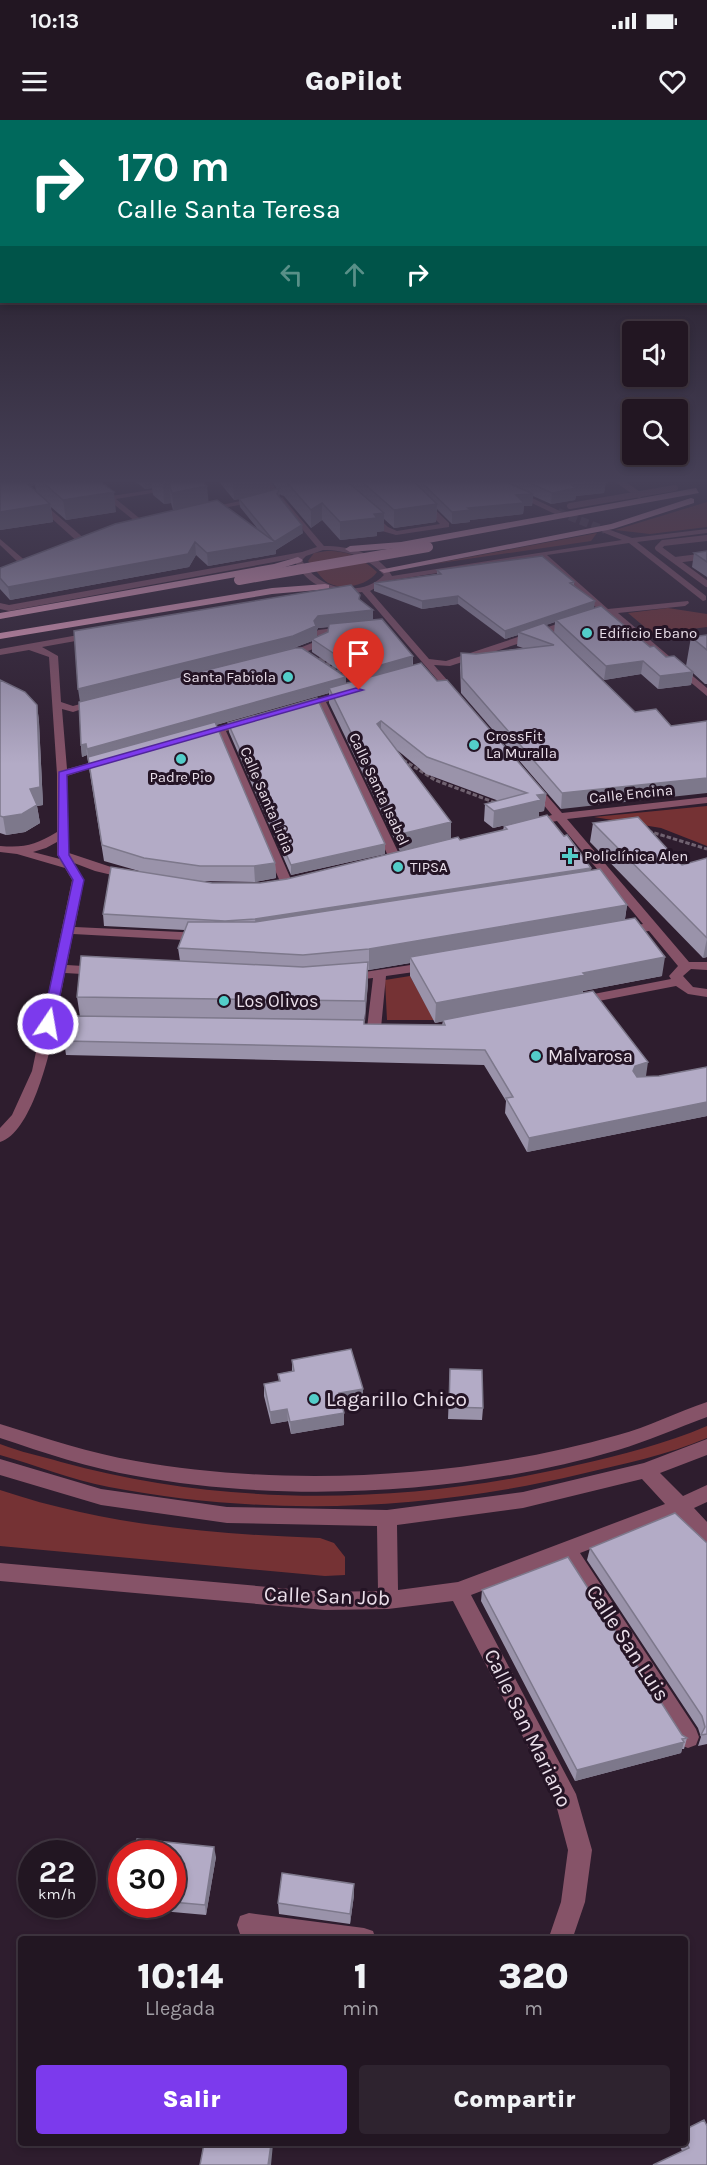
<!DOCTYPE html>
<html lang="es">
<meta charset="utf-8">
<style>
:root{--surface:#221622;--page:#2e232f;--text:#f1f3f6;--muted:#a29fa5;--line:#3f3540;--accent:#7c3aed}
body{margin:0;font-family:Karla,sans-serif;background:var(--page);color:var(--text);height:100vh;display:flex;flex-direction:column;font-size:22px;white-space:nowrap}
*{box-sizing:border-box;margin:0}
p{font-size:20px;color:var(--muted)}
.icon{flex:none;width:33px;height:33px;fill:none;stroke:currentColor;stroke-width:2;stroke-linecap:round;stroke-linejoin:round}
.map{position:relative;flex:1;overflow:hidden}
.details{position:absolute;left:18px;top:1816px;width:670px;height:210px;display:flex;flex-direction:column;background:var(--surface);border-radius:6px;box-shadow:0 3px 9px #0003,0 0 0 2px var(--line)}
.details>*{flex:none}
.banner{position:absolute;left:0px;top:0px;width:708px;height:183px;box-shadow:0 3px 9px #0003,0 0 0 2px var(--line);background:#00695c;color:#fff;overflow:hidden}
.tools{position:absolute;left:622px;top:201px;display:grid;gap:12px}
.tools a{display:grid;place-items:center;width:66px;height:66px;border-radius:6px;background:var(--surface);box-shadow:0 3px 9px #0003,0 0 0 2px var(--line);font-size:30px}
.speed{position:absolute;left:18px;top:1720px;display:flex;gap:12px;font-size:30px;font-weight:700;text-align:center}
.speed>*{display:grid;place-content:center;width:78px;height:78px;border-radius:50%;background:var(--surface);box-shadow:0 3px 9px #0003,0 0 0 2px var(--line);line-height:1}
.speed small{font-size:15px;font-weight:400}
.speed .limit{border:9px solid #d22;background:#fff;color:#111}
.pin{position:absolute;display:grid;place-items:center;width:51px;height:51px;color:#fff;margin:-62px -26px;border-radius:50% 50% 50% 0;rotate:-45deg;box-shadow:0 0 6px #0007}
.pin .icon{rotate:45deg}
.me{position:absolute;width:66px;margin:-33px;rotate:12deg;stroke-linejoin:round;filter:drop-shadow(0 0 4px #0008)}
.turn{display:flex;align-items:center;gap:21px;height:126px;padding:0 18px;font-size:27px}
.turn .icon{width:78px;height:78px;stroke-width:2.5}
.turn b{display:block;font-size:42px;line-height:51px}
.lanes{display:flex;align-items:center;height:57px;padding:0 18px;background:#0003;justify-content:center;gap:30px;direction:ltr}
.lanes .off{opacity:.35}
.eta{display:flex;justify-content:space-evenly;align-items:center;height:102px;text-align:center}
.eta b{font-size:36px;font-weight:800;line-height:42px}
.button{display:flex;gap:12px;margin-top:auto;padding:12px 18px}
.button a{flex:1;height:69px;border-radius:6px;background:var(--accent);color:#fff;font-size:24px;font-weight:800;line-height:69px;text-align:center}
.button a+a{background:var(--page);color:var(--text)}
.status{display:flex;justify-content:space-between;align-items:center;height:42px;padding:0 30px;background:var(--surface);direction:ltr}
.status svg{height:16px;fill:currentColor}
header{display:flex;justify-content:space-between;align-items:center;height:78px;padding:0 18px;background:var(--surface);font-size:27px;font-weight:800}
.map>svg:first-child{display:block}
</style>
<div class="status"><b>10:13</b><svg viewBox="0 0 49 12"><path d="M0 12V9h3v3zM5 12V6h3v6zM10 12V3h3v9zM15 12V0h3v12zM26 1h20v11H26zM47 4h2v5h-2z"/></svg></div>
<header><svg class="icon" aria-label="menu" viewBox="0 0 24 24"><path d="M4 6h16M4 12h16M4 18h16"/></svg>GoPilot<svg class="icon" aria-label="heart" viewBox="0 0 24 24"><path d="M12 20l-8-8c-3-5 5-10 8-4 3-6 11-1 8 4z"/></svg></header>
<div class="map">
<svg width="707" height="2045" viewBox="0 0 707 2045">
<rect width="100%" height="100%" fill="#2e1d2e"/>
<path fill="#753234" d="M707 382V407L650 414 615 410Z
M597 413 591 421 427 445Z
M327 431C350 431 360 437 377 452 368 465 344 471 328 463 321 458 314 448 308 441L314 433Z
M668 488 707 494V507L653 514 628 493Z
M707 686V726L661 708 594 697Z
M410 856 434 900H387L385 860Z
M707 1306V1318C667 1335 623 1344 581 1354 426 1391 265 1397 109 1367 72 1360 36 1345 0 1335V1324C20 1332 41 1336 61 1342 229 1388 408 1385 577 1345 621 1335 665 1324 707 1306Z
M0 1370C104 1405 211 1414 320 1418L334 1423 345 1437V1455L325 1456 0 1426Z"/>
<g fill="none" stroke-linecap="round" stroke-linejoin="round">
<path stroke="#4a3a4a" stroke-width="8" stroke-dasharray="8 4" stroke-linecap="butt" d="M558 392 605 410"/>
<path stroke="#706270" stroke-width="2" stroke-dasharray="3 1.5" stroke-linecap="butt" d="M319 538 324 541"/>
<path stroke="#706270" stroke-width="3" stroke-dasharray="4.5 2" stroke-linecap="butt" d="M321 539 351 559
M403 640 435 660 496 683
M648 711 707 729"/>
<path stroke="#865368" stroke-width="6" d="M615 358 639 375
M570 386 675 368
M707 418 663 423 658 428 707 464
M675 440 707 436
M295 533 325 521 319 513 342 510"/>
<path fill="#865368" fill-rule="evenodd" d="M7 358H14L86 420V424H80Z
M81 358H89L111 376 198 363 194 358H201L207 364 116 379 144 402 141 406Z
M262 358H269L279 374H273Z
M394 358H402L449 403V407L396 415 382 411 368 398V394H374L388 407 397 411 440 404Z
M479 358H489L562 392 555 394Z
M571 358H619L589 363Z
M259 377 262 381 206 391 202 389Z
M282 377 324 426C349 426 379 433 392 456L622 420 602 412 605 408 632 418 707 409V413L637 422 706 476V480L703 481 629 423 547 435 608 489 688 481 689 483 685 486 618 493 707 568V576L609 494 450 546 434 545 461 576 453 578 362 472C334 476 306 466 294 440L296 438 9 491 0 489V483L9 485 302 432 317 427 279 381ZM323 430C347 430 367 437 384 455 361 479 316 469 302 440L306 436ZM539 437 599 490 446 541 429 539 370 471 387 461Z
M0 419 28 443V447L0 457V452L20 444 0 425Z
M95 512 98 513V517L42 527 58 536 61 582 73 586 98 579 103 582 73 592 62 589 67 649 108 638 113 641 67 656 69 733 135 755 129 759 95 751 74 743 84 760 75 807 202 813 208 817 202 821 73 814 67 845 99 847 105 851 99 855 65 853 56 900H89L96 904 89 908H55C49 936 31 1013 0 1022V1008L12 995 32 951 72 760 65 748 17 734 0 732V726C25 728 35 725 57 712V654L49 537 29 530 0 535V529ZM57 722V735L60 739 33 732 46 728Z
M348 570 351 571V575L326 582 401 738 399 740 395 741 389 738 318 585 299 590 294 587Z
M247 599 251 600V604L226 611 293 764 291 767 287 768 281 764 217 614 201 618 196 615Z
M532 662 536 663 562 693 707 677V683L567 699 689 842H707V850L691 849 683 856 693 867 707 869V877L688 874 676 866 578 885 573 884 571 881 573 878 671 859 669 856 678 846 649 811 621 814V808L643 804 557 701 528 706V702L552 695 527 665Z
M430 842 435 843 436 846 435 849 386 856 381 908 379 911H369L367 908 373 858 345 861 343 858 345 855Z
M707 1282V1297C677 1308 648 1321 618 1330 469 1374 288 1384 136 1356 89 1348 45 1333 0 1318V1304C45 1318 89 1333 136 1341 288 1368 469 1358 618 1315 648 1307 677 1292 707 1282Z
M707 1319V1335L660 1353 683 1376 707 1365V1382L694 1388 707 1402V1423L700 1421 677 1396 580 1433 696 1609 699 1617 696 1625 688 1628 680 1625 563 1440 471 1475 576 1674 592 1730 585 1782 572 1820H548L561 1782 568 1730 554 1677 453 1481 388 1489 325 1490 0 1461V1443L325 1472 378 1471 377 1406 227 1403 101 1385 0 1355V1339L101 1369 227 1387 387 1390 523 1372 644 1343ZM642 1359 665 1384 458 1462 398 1470 397 1405 523 1388Z
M249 1793 364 1808 373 1811 376 1820H267L240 1814 237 1805 240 1796Z"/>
<path fill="#f1a5c4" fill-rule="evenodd" d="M696 368 699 373 401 428 350 432 345 429 350 426 401 422Z
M691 378 694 379V383L613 409 384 453 379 450 611 404Z
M298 437 303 440 301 442 276 450 0 499V493L274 444Z
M325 464 329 465V469L272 474 0 519V513L272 468Z"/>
<path stroke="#f1a5c4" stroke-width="10" d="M239 460 428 427"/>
</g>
<path fill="#9a93aa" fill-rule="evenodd" d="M0 358H96L116 392 66 400 51 387 53 402 0 410ZM35 365 36 371 30 366Z
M131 358H196L208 382 257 408 240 387 239 379 234 380 216 358H269L270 371 277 369 270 358H343L347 361V358H600L606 362 604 373 576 376 575 380 551 384 533 376 532 386H524L523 394 470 400V402L452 404 437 389 436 402 394 408 384 399V411L377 412V416L340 420 322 400 311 408 284 376 281 375 280 374 279 377 303 413 276 430V434L208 446 196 435 189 447 10 480 0 469V448L173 390 171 383 164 384 153 375 152 368 145 369Z
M623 358H667L627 360Z
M707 431V457L692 447 694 433Z
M437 450 574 462V465L594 488 666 537 686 546 691 517 707 515V564H705L693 553 691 565 658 569 641 554 604 560 554 513 555 502 546 505 635 592 561 689 461 573 460 547 461 533 476 534 523 528 517 526 518 515 505 519 458 484 422 489 374 471V463L437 454Z
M360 475V480L373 500 413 536V545L437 561 546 674 544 691 539 692V697L493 708 484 701 485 684 499 681 426 654 396 629 451 702 400 731 329 583V573L216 605 275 743 276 758 255 762 201 761 212 763H260L287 759 503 710 504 706 591 751 627 785 625 799 662 856 583 871V873L646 956H659L707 947V996L527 1032 505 993 506 981 484 945 66 935 64 921 76 900 80 897 77 877 180 841 178 828 185 810 104 806 103 794 139 751 104 741 87 635 82 637 81 625ZM329 507 328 512 317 517V510L318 508ZM312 521V532L355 561 346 563V557L294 528ZM410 843V856L435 903 443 901 442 905 364 904 368 863V850Z
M0 560 37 585 39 602 43 685 37 686 40 703 25 712 6 715 0 713Z
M228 603 385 724V734L291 755 229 612Z
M593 703 682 745 707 738V837L703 838 590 722Z
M292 1240 363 1269V1281L342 1285 344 1305 291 1314 288 1301 271 1304 264 1276V1264L279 1262 278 1254 292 1251Z
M450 1249 483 1288 482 1300 448 1299Z
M707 1423V1624L698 1626 701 1617 698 1608 587 1440 590 1428Z
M482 1470 682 1615 687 1618 684 1629H682L681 1633 575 1661 481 1481Z
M172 1734 216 1737 206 1795 128 1788 127 1785H172Z
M354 1764V1775L350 1804 279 1794 278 1783Z
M686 2009 707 2045 682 2031 679 2024H686Z"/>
<path fill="#7d788b" d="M26 358H34L35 365 28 367Z
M144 358H152V368L145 369Z
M178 358 169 365 171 383 164 384 163 364Z
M259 358H269L270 373 234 380 233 363Z
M606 362 604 373 576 376 575 380 551 384 552 373 572 365Z
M207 366 209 386 174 393 172 373Z
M114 372 116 392 66 400 63 380Z
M533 374 532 386H524L523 394 470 400V402L452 404V392L516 375Z
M322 383V400L311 408V390Z
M50 384 53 402 0 410V392Z
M437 384 436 402 394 408V390Z
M384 393V411L377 412V416L340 420V402L374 394Z
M302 405 303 413 276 430V434L208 446 207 433 275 422Z
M195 422 196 435 189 447 10 480 8 467Z
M458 476V484L422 489V481Z
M595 481 594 489 556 500 555 502 522 513 518 512V515L505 519V511Z
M373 490V502L318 508 317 510V519H312V521L293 528 80 582 78 569 314 501 318 496Z
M413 536 412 550 360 565V551Z
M643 541 641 554 604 560 606 546Z
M693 552 691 565 658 569 660 556Z
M346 557V568H329V573L88 641 87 629Z
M37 585 39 602 43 685 37 686 40 703 25 712 6 715 3 697Z
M381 601V617L377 604Z
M86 624 87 635 82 637 81 625Z
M707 658V673L561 689 562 673Z
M546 674 544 691 539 692V697L493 708 494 691 537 675Z
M451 702V719L400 731 401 714Z
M385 724V734L291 755V745Z
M275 743 276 758 255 762 254 746Z
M591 748 590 759 256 810 255 799Z
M627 785 624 805 410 837V843L369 850V829Z
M707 818V837L703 838Z
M665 837 662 856 583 871 582 874 435 903 436 883 583 853Z
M368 842V863L365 902V881Z
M648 942 646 956 633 960V951L635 946Z
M707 982V996L527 1032 529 1018Z
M363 1269V1281L339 1285V1273Z
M287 1289 288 1301 271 1304 270 1292Z
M344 1293V1305L291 1314 290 1302Z
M684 1622 681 1633 575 1661 577 1650Z
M214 1727 216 1737 206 1795 205 1785Z
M354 1764V1775L350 1804V1794Z
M271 2024H273L271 2045H268Z"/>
<path fill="#b3abc6" stroke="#7d788b" stroke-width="1.5" d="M0 358H21L50 384 0 392Z
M38 358H96L114 372 63 380Z
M154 358H196L207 366 172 373 169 363 163 364Z
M229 358H259L233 363Z
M280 358H287L288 359 293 358H343L384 393 374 394 377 398 340 402 322 383 311 390 283 358Z
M358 358H410L437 384 394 390Z
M417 358H498L533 374 516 375 524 383 468 388 471 390 452 392Z
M519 358H600L606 362 572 365 576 368 552 373Z
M280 368 277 374 302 405 274 422H275L272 419 239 379Z
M217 380 275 422 207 433 195 422 188 434 8 467 0 458V448L115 404Z
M707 431V442L694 433Z
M542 436 574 462 570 463 595 481 505 511 458 476 422 481 374 463 441 454 437 450Z
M351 465 360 475 359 479 373 490 318 496 314 501 316 506 293 516 78 569 74 511Z
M601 486 650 527 654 526 666 537 674 536 693 552 660 556 643 541 606 546 556 500Z
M382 499 413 536 360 551 312 519 328 512 329 504Z
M544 503 635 592 656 589 671 606 707 601V658L562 673 462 558 461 533 476 534 554 525 518 512Z
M707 515V530L691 517Z
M295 528H302L346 557 87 629 86 624 81 625 79 582Z
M421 543 437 561 447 560 546 674 537 675 541 680 494 691 485 684 527 673 427 637 381 601 377 604 451 702 401 714 329 568Z
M0 560 25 572 37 585 40 667 30 669 37 685 22 694 3 697 0 696Z
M317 578 385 724 291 745 228 603Z
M215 602 275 743 254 746H200L144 738 102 725 88 637Z
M547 695 564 716 567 715 591 748 255 799 225 801 103 794 111 747 212 763H260L287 759 458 717 460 720 507 709 504 706Z
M638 697 682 745 707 738V818L593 703Z
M600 749 627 785 369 829 303 835 178 828 188 802H255Z
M635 798 665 837 583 853 585 855 436 883 410 837Z
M81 836 303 847 368 842 365 881 77 877Z
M593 871 648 942 635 946 633 951 637 957 659 956 707 947V982L529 1018 506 978 513 977 485 930 64 921 72 900H76V896L364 900V904L445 905 443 900Z
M351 1229 363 1269 339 1273 344 1293 290 1302 287 1289 270 1292 264 1264 280 1261 278 1254 294 1251 292 1240Z
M450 1249 482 1250 483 1288 449 1287Z
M675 1393 707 1423V1614L701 1615 705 1607 702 1596 590 1428Z
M568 1437 682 1615 687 1618 682 1619 684 1622 577 1650 482 1470Z
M137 1719 214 1727 205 1785 172 1782V1734H134Z
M282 1753 354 1764 350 1794 278 1783Z
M704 2000 707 2006V2045H653L689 2028 686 2021V2009Z
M204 2024H271L268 2045H200Z"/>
<linearGradient id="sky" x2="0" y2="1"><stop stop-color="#191019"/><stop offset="0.56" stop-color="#464057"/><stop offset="1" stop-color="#464057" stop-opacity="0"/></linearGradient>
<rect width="707" height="644" fill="url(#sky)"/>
<path fill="#7c3aed" stroke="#51269a" stroke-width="1.5" d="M356 568 363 570 67 655 69 735 84 760 54 904 53 906H44L42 904 73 760 58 735 59 652Z"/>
<g fill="#53cdc9" stroke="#241425" stroke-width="2">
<circle cx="587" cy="513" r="6"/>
<circle cx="288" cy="557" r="6"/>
<circle cx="474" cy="625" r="6"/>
<circle cx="181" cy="639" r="6"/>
<path d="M567 727h6v6h6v6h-6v6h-6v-6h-6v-6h6z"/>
<circle cx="398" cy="747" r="6"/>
<circle cx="224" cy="881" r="6"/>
<circle cx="536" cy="936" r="6"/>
<circle cx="314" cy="1279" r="6"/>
</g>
<g text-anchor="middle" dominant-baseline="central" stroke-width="6" stroke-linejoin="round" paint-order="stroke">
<g font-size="15" fill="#eadfea" stroke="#241425" text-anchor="start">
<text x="599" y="513">Edificio Ebano</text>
<text x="276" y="557" text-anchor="end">Santa Fabiola</text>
<text x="486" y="616">CrossFit<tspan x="486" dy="17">La Muralla</tspan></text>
<text x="181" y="657" text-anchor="middle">Padre Pio</text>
<text x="584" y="736">Policlínica Alen</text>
<text x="410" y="747">TIPSA</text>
</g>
<g font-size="15" fill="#eadfea" stroke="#241425">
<text transform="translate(379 669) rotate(65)">Calle Santa Isabel</text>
<text transform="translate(631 674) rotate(-6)">Calle Encina</text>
<text transform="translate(267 680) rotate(67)">Calle Santa Lidia</text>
</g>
<g font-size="18" fill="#eadfea" stroke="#241425" text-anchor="start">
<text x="236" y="881">Los Olivos</text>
<text x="548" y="936">Malvarosa</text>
</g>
<g font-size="21" fill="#eadfea" stroke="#241425" text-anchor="start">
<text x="326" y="1279">Lagarillo Chico</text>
</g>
<g font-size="21" fill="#eadfea" stroke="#241425">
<text transform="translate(327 1476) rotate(2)">Calle San Job</text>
<text transform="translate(628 1523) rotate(57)">Calle San Luis</text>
<text transform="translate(528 1608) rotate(64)">Calle San Mariano</text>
</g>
</g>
</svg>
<div class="tools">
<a><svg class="icon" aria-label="sound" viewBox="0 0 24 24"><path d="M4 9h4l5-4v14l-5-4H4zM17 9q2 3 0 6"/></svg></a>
<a><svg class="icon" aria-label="search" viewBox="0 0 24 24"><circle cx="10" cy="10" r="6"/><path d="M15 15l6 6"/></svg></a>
</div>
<div class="speed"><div>22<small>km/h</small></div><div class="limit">30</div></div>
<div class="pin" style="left:359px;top:570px;background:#d93025"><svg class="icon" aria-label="arrive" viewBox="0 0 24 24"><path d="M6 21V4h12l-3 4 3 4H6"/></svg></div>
<svg class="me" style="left:48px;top:904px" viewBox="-20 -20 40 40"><circle r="17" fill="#7c3aed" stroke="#fff" stroke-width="3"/><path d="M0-11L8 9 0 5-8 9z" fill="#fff"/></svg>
<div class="banner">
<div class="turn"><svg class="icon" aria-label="right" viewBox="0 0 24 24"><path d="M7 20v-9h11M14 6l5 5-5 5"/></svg><div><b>170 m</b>Calle Santa Teresa</div></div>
<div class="lanes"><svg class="icon off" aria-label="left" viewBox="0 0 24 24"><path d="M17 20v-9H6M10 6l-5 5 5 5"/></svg><svg class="icon off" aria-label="ahead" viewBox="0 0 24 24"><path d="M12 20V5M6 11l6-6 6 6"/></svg><svg class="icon" aria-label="right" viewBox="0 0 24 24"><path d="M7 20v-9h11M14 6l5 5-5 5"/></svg></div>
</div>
<section class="details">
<div class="eta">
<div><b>10:14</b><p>Llegada</p></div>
<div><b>1</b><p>min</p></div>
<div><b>320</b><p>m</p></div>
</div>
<div class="button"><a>Salir</a><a>Compartir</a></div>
</section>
</div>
